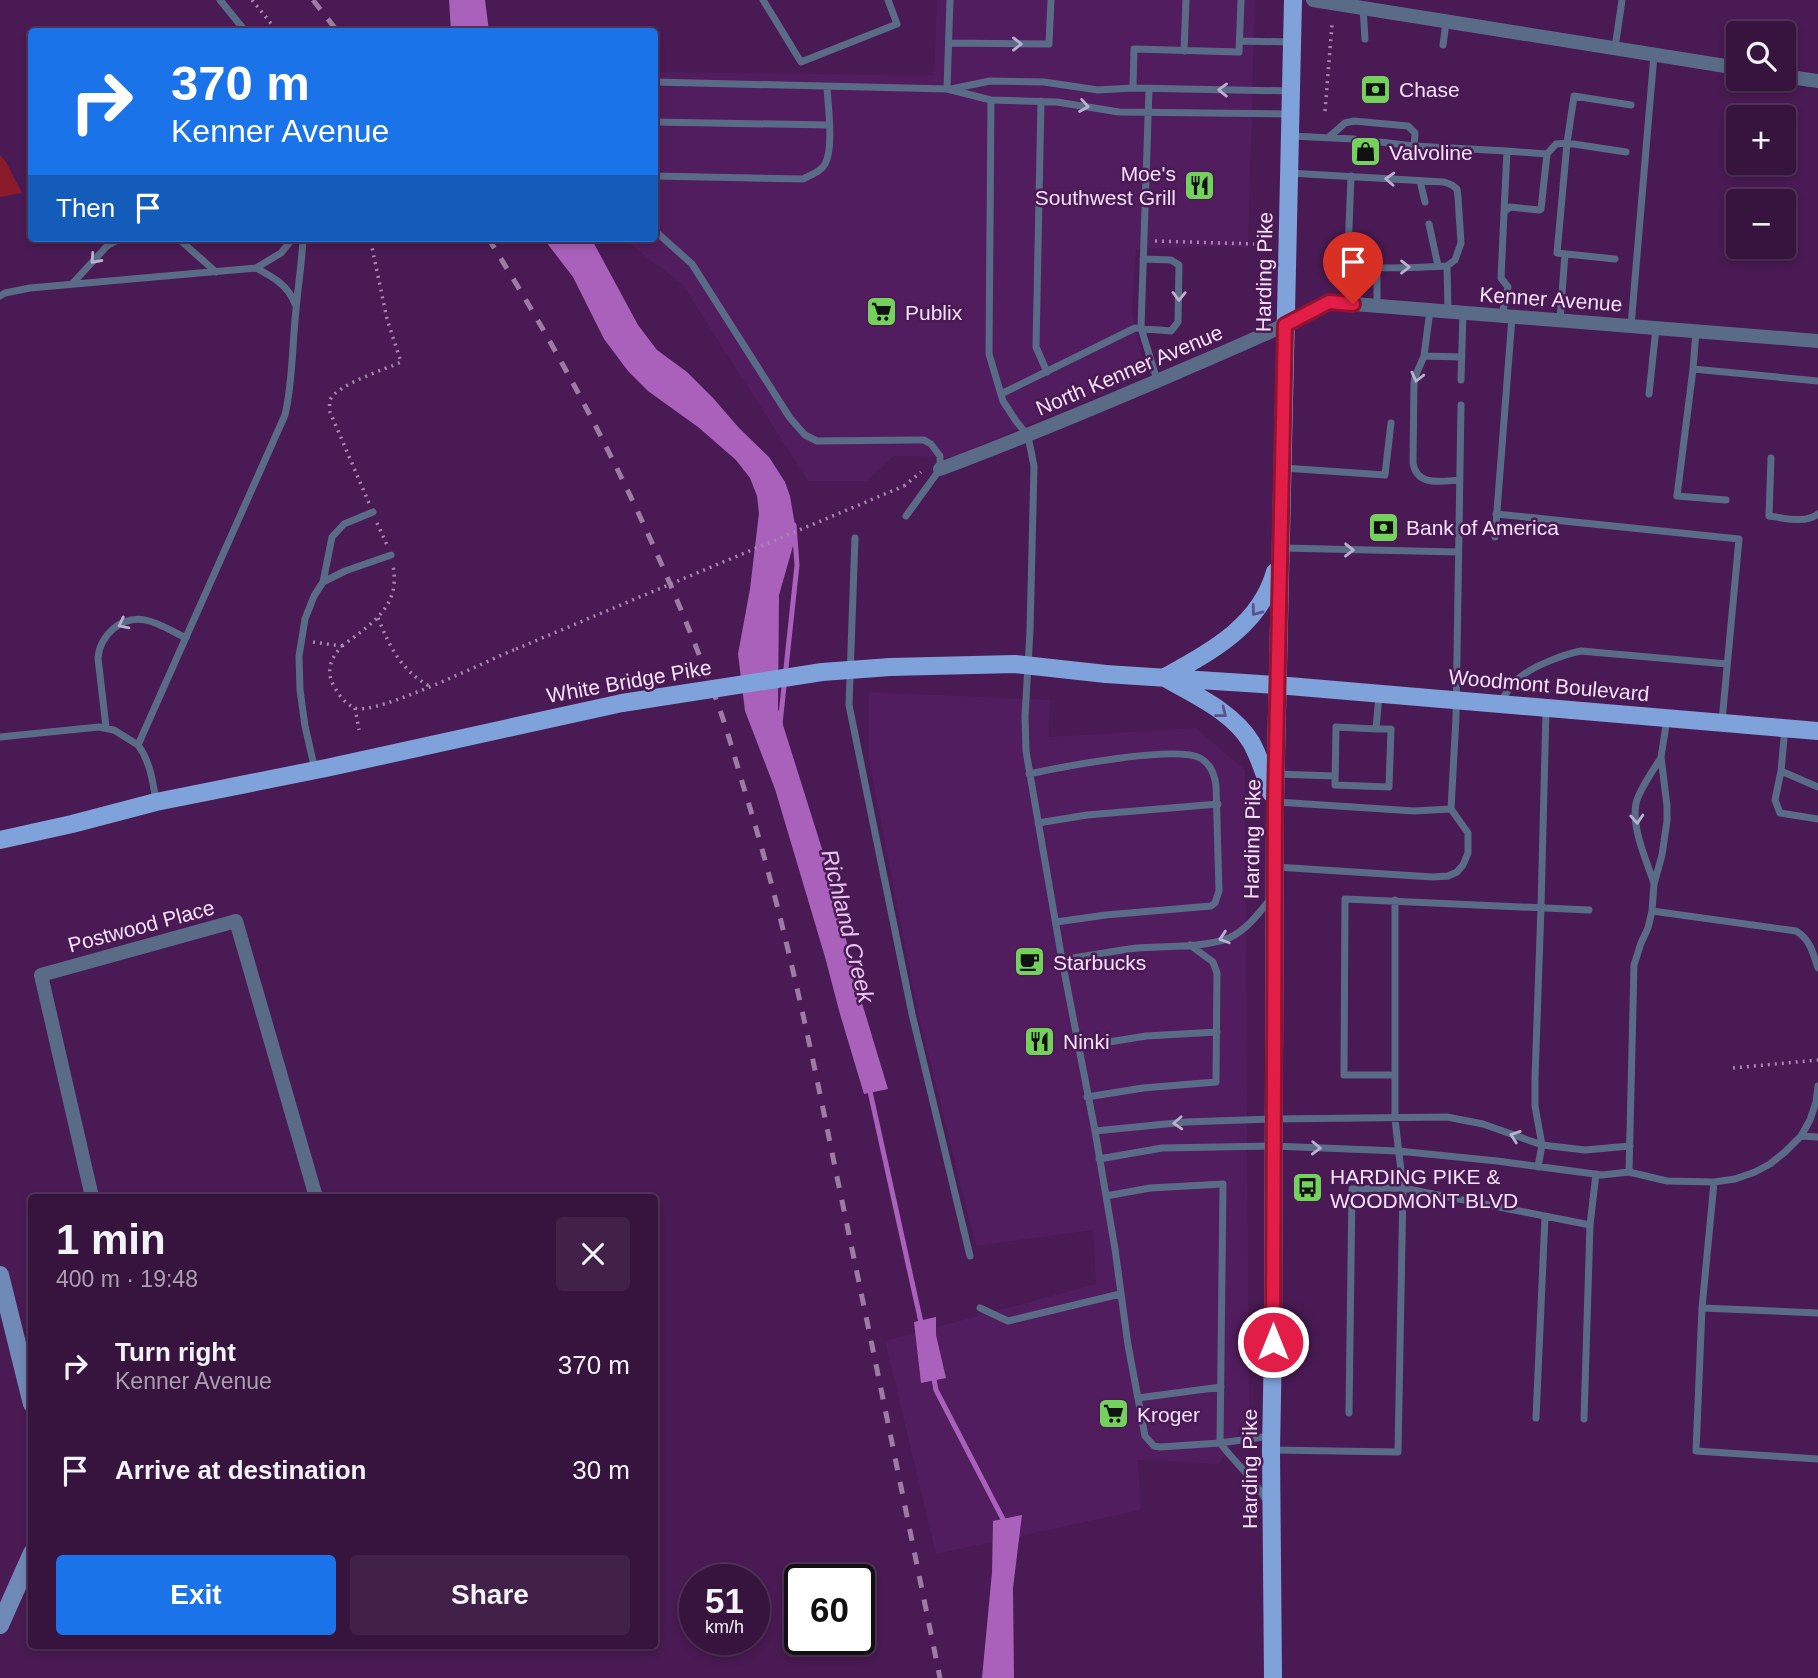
<!DOCTYPE html>
<meta charset="utf-8">
<style>
:root{--surface:#37143e;--page:#422149;--text:#f1f3f6;--muted:#aa9eb0;--line:#513358;--accent:#1a73e8}
body{margin:0;font-family:Helvetica,sans-serif;background:var(--page);color:var(--text);height:100vh;display:flex;flex-direction:column;font-size:26px;white-space:nowrap}
*{box-sizing:border-box;margin:0}
p{font-size:23px;color:var(--muted)}
.icon{flex:none;width:38px;height:38px;fill:none;stroke:currentColor;stroke-width:2;stroke-linecap:round;stroke-linejoin:round}
.map{position:relative;flex:1;overflow:hidden}
.side{position:absolute;left:28px;top:1194px;width:630px;height:455px;display:flex;flex-direction:column;background:var(--surface);border-radius:7px;box-shadow:0 4px 10px #0003,0 0 0 2px var(--line)}
.side>*{flex:none}
.banner{position:absolute;left:28px;top:28px;width:630px;height:214px;border-radius:7px;box-shadow:0 4px 10px #0003,0 0 0 2px var(--line);background:#1a73e8;color:#fff;overflow:hidden}
.fabs{position:absolute;left:1726px;top:21px;display:grid;gap:14px}
.fabs a{display:grid;place-items:center;width:70px;height:70px;border-radius:7px;background:var(--surface);box-shadow:0 4px 10px #0003,0 0 0 2px var(--line);font-size:35px}
.speed{position:absolute;left:679px;top:1564px;display:flex;gap:14px;font-size:35px;font-weight:700;text-align:center}
.speed>*{display:grid;place-content:center;width:91px;height:91px;border-radius:50%;background:var(--surface);box-shadow:0 4px 10px #0003,0 0 0 2px var(--line);line-height:1}
.speed small{font-size:18px;font-weight:400}
.speed .limit{border:4px solid #111;border-radius:10px;background:#fff;color:#111}
.pin{position:absolute;display:grid;place-items:center;width:60px;height:60px;color:#fff;margin:-72px -30px;border-radius:50% 50% 50% 0;rotate:-45deg;box-shadow:0 0 7px #0007}
.pin .icon{rotate:45deg}
.me{position:absolute;width:77px;margin:-38px;rotate:0deg;stroke-linejoin:round;filter:drop-shadow(0 0 5px #0008)}
.turn{display:flex;align-items:center;gap:24px;height:147px;padding:0 28px;font-size:32px}
.turn .icon{width:91px;height:91px;stroke-width:2.5}
.turn b{display:block;font-size:49px;line-height:60px}
.then{display:flex;align-items:center;height:66px;padding:0 28px;background:#0003;gap:14px;font-size:26px}
.round{display:grid;place-items:center;flex:none;width:74px;height:74px;border-radius:7px;background:var(--page)}
.head{display:flex;align-items:center;justify-content:space-between;height:119px;padding:0 28px}
h1{font-size:42px;font-weight:700;line-height:52px}
.button{display:flex;gap:14px;margin-top:auto;padding:14px 28px}
.button a{flex:1;height:80px;border-radius:7px;background:var(--accent);color:#fff;font-size:28px;font-weight:700;line-height:80px;text-align:center}
.button a+a{background:var(--page);color:var(--text)}
ul{padding:0;list-style:none}
li{display:flex;align-items:center;gap:21px;height:105px;padding:0 28px}
li div{flex:1}
li b{display:block;font-size:26px}
li em{font-style:normal}
.map>svg:first-child{display:block}
</style>
<div class="map">
<svg width="1818" height="1678" viewBox="0 0 1818 1678">
<rect width="100%" height="100%" fill="#491a53"/>
<path fill="#511d5e" d="M937 0H1255L1248 248 1222 246 1136 249 1132 313 1146 374 953 457 894 456 867 481H808L682 284 623 239 654 238 655 72 934 75Z
M869 692 1050 700 1049 737 1196 728 1245 770 1249 1417 1219 1464 1138 1460 1141 1510 936 1554 885 1341 1096 1284 1093 1230 976 1246 919 1017 869 760Z"/>
<path fill="#891b2a" d="M0 155 6 162 22 193 0 197Z"/>
<path fill="#aa61bb" d="M449 0H485L489 31H451Z
M543 238H591L638 325 657 350 687 372 713 398 739 428 769 457 785 482 790 496 795 525 793 546 779 595 778 709 828 868 862 1003 888 1089 864 1094 840 1014 825 957 775 789 745 711 738 654 750 589 759 513 757 496 750 478 736 460 698 427 648 391 628 371 604 339 573 277Z
M936 1317V1335L946 1378 921 1383 914 1322Z
M1022 1515 1013 1588 1014 1678H982L992 1572 993 1521Z"/>
<g fill="none" stroke-linecap="round" stroke-linejoin="round">
<path stroke="#aa61bb" stroke-width="5" d="M780 724 797 565 794 525
M869 1087 922 1327
M933 1374 936 1390 1006 1525"/>
<path stroke="#a786af" stroke-width="3.5" stroke-dasharray="2 5" stroke-linecap="butt" d="M252 0 278 32
M1325 111 1332 25
M1155 241 1254 244
M904 486 921 472
M369 503 330 412C330 410 329 402 330 400 336 385 386 369 401 362L387 319 370 238
M377 523 387 545
M378 618C390 647 400 669 429 686
M313 642 342 646C333 656 327 666 331 680 335 690 344 704 355 708 376 716 488 660 516 649
M342 646C371 624 401 607 393 566
M355 708 359 730
M1733 1068 1818 1060"/>
<path stroke="#596b87" stroke-width="7" d="M220 0 246 32
M763 0 801 62 897 24 888 0
M1363 8 1365 39
M1240 41 1291 42
M949 43 1049 44 1051 0
M1443 45 1446 22
M1615 48 1622 0
M1184 51 1186 0
M654 82 947 89 991 100 1057 102 1119 112 1288 114
M1133 88 1134 49 1239 52 1241 0
M947 89 950 0
M951 89 990 81 1044 82 1098 90 1133 88 1291 91
M1149 89 1141 328 1157 380
M991 100 989 354 1003 401 1016 421 1028 436 1034 466 1030 631 1025 716 1026 751 1062 960 1095 1131 1115 1249 1128 1345 1145 1436 1154 1446 1160 1447 1220 1443 1271 1436
M1041 101 1036 347 1047 372
M654 122 829 125
M1291 136 1354 139
M1329 137 1345 123 1354 121 1408 126 1415 133 1414 146
M1380 142 1414 146 1507 151
M1547 154 1556 144 1567 143 1626 152
M1289 173 1444 182 1452 185 1457 189 1458 197 1461 243 1455 260 1447 266C1430 267 1363 271 1352 263 1347 259 1348 258 1348 253L1351 176
M654 176 803 179C810 175 821 172 825 164 834 148 828 106 827 87
M1420 181 1425 202
M1429 224 1438 266
M654 230 692 264 790 418 805 435 817 441 914 440H924L931 444 940 456V469L906 516
M175 238 181 241 216 272
M1615 259 1557 253 1567 143 1574 96 1631 105
M1447 266 1448 311
M256 268C273 277 288 285 295 304
M72 284 107 246 121 238
M0 296 5 293 30 288 256 268 281 253 293 238
M1377 306V267
M1430 310 1424 356 1415 377 1414 383 1413 463C1417 487 1441 481 1460 480
M1502 315 1508 287 1501 278 1504 212 1510 207 1539 210 1541 209 1547 154 1507 151 1504 212
M1560 320 1565 254
M1631 326 1654 55
M1424 356 1462 357
M1693 369 1696 331
M1461 380 1463 313
M1001 394 1135 328 1171 331 1178 322 1179 265 1171 260 1143 259
M1649 394 1656 328
M1771 458 1769 516C1785 518 1805 524 1818 514
M1284 468 1385 475 1391 423
M1726 500 1677 496 1693 369 1818 381
M1496 514 1739 539 1722 721
M1495 537 1512 317
M855 538 849 705 912 1014 970 1256
M1282 548 1458 552
M323 582 345 571 391 555
M1501 701C1507 692 1513 681 1523 675 1536 665 1565 654 1581 651L1727 664
M106 727 98 658C99 646 104 637 113 629 139 608 161 626 186 638
M1785 728 1781 771 1775 800 1780 813 1818 819
M1376 729H1391L1389 787 1335 785 1336 727 1376 729 1379 695
M0 737 99 727 114 730 138 745
M315 770 305 726 300 690 299 656 305 619 314 596 323 582 332 537 344 524 373 512
M1781 771 1818 787
M1029 774C1061 767 1175 745 1200 758 1211 764 1214 774 1216 785L1219 891 1215 903 1211 906 1106 915 1056 922
M1276 774 1335 776
M156 801C153 782 150 761 138 745L285 415C293 381 292 345 296 310 298 286 302 262 303 238
M1277 802 1414 811 1451 809
M1038 823 1087 815 1218 804
M1276 867 1433 877 1448 876 1457 872 1463 865 1468 853V833L1451 809 1456 717 1461 405
M1654 883C1646 859 1628 821 1638 797 1644 783 1653 770 1661 758
M1652 911 1796 931C1810 939 1813 953 1818 968
M1062 960C1087 956 1112 951 1137 948 1164 946 1204 948 1229 938 1247 930 1259 913 1272 897
M1078 1047 1146 1036 1217 1032
M1394 1075H1344L1345 899 1589 910
M1087 1097 1143 1088 1216 1082 1217 973 1213 962 1190 945
M1095 1131 1186 1122 1274 1119 1447 1117 1483 1124 1542 1145 1585 1150 1630 1146
M1801 1136 1818 1137
M1099 1159 1162 1148 1273 1146 1398 1151 1497 1161 1602 1175 1629 1172 1667 1181 1714 1182 1735 1179 1755 1172 1770 1164 1785 1152 1801 1136 1810 1120 1816 1102 1818 1086
M1538 1167 1542 1145 1535 1106V1078L1541 907 1546 710
M1629 1172 1634 965 1641 943 1648 928 1652 911 1654 884 1662 855 1667 821V806L1661 757 1667 719
M1714 1182 1702 1308 1696 1451 1818 1459
M1106 1196 1150 1188 1223 1184 1220 1443C1235 1463 1254 1478 1266 1500
M980 1308 1008 1321 1120 1294
M1702 1308 1818 1313
M1138 1398 1221 1387
M1349 1413 1352 1189 1403 1188 1590 1225 1596 1174
M1536 1418 1545 1217
M1584 1419 1590 1225
M1272 1450 1398 1452 1403 1188 1395 1119V900"/>
<path stroke="#596b87" stroke-width="14" d="M1313 0 1738 68
M1783 76 1818 81
M940 469C1020 439 1099 406 1178 372 1229 350 1280 329 1329 302L1818 341
M92 1197 41 975 236 921 316 1197"/>
<path stroke="#6f8ab6" stroke-width="18" d="M0 1275 32 1404
M0 1625 32 1553"/>
<path stroke="#7fa2db" stroke-width="18" d="M1106 674 1277 685 1818 731
M1165 677C1210 652 1260 626 1275 572
M1167 679C1196 696 1233 712 1251 742 1260 758 1265 776 1271 793
M0 840 72 824 156 802 326 768 622 703
M1273 1678 1271 1450 1273 1342 1275 802 1293 0"/>
<path stroke="#9d7ba5" stroke-width="5" stroke-dasharray="12 12" stroke-linecap="butt" d="M313 0 338 32
M488 238C582 387 660 545 720 710 730 739 738 769 747 798 785 922 811 1049 837 1177 872 1344 906 1511 940 1678"/>
<path stroke="#a786af" stroke-width="3.5" stroke-dasharray="2 5" stroke-linecap="butt" d="M516 649 904 486"/>
<path stroke="#7fa2db" stroke-width="18" d="M622 703 822 672 890 667 1015 664 1106 674"/>
</g>
<defs><path id="oneway-chevron" d="M-2-3.5L2.5 0L-2 3.5" fill="none" stroke-width="1.6" stroke-linecap="round" stroke-linejoin="round" transform="scale(1.75)"/></defs>
<g stroke="#b7b1cd">
<use href="#oneway-chevron" transform="translate(1017 44)"/>
<use href="#oneway-chevron" transform="translate(1223 90) rotate(-179)"/>
<use href="#oneway-chevron" transform="translate(1084 106) rotate(10)"/>
<use href="#oneway-chevron" transform="translate(1390 179) rotate(-177)"/>
<use href="#oneway-chevron" transform="translate(95 259) rotate(132)"/>
<use href="#oneway-chevron" transform="translate(1405 267)"/>
<use href="#oneway-chevron" transform="translate(1179 296) rotate(91)"/>
<use href="#oneway-chevron" transform="translate(1417 377) rotate(104)"/>
<use href="#oneway-chevron" transform="translate(1349 550) rotate(1)"/>
<use href="#oneway-chevron" transform="translate(123 624) rotate(153)"/>
<use href="#oneway-chevron" transform="translate(1637 819) rotate(86)"/>
<use href="#oneway-chevron" transform="translate(1224 938) rotate(162)"/>
<use href="#oneway-chevron" transform="translate(1178 1123) rotate(177)"/>
<use href="#oneway-chevron" transform="translate(1515 1136) rotate(-161)"/>
<use href="#oneway-chevron" transform="translate(1316 1148) rotate(2)"/>
</g>
<g stroke="#5f5089">
<use href="#oneway-chevron" transform="translate(1256 611) rotate(127)"/>
<use href="#oneway-chevron" transform="translate(1222 713) rotate(38)"/>
</g>
<g fill="none" stroke-linecap="round" stroke-linejoin="round">
<defs>
<path id="route" d="M1273 1342 1275 802 1285 325 1329 302 1353 304"/>
</defs>
<use href="#route" stroke="#92132f" stroke-width="18"/>
<use href="#route" stroke="#e11d48" stroke-width="12"/>
</g>
<defs>
<symbol id="bank-square" viewBox="-11 -11 22 22"><rect x="-9" y="-9" width="18" height="18" rx="4" fill="#74d25c" stroke="#491a53"/><path d="M-6-4H6V4H-6ZM0-2.3a2.3 2.3 0 1 0 0 4.6a2.3 2.3 0 1 0 0-4.6Z" fill="#111"/></symbol>
<symbol id="shop-square" viewBox="-11 -11 22 22"><rect x="-9" y="-9" width="18" height="18" rx="4" fill="#74d25c" stroke="#491a53"/><path d="M-5-2.5h2.3a2.7 3.5 0 0 1 5.4 0H5L5.5 6h-11ZM-1.5-2.5h3a1.5 2.3 0 0 0-3 0Z" fill="#111"/></symbol>
<symbol id="restaurant-square" viewBox="-11 -11 22 22"><rect x="-9" y="-9" width="18" height="18" rx="4" fill="#74d25c" stroke="#491a53"/><path d="M-5-6h1v4h1v-4h1v4h1v-4h1v5L-1.5 .5V6h-2V.5L-5-1ZM5-6V6H3V1.5H1.5Q1.5-4 5-6Z" fill="#111"/></symbol>
<symbol id="supermarket-square" viewBox="-11 -11 22 22"><rect x="-9" y="-9" width="18" height="18" rx="4" fill="#74d25c" stroke="#491a53"/><path d="M-6-5.5h2.5l.6 2H6L4.5 2H-2.5L-4.4-4H-6ZM-1.5 3.2a1.3 1.3 0 1 0 .1 0ZM3 3.2a1.3 1.3 0 1 0 .1 0Z" fill="#111"/></symbol>
<symbol id="cafe-square" viewBox="-11 -11 22 22"><rect x="-9" y="-9" width="18" height="18" rx="4" fill="#74d25c" stroke="#491a53"/><path d="M-5.5-4.5H6V0H3Q3 3.5 0 3.5H-2.5Q-5.5 3.5-5.5 0ZM3-3.2v2h1.7v-2ZM-6 4.5H4V6H-6Z" fill="#111"/></symbol>
<symbol id="bus-square" viewBox="-11 -11 22 22"><rect x="-9" y="-9" width="18" height="18" rx="4" fill="#74d25c" stroke="#491a53"/><path d="M-5-6H5V4H4V6H2V4H-2V6H-4V4H-5ZM-3.5-4V0h7V-4ZM-3.5 1.2v1.5H-2V1.2ZM2 1.2v1.5H3.5V1.2Z" fill="#111"/></symbol>
</defs>
<g fill-rule="evenodd">
<use href="#bank-square" x="1358" y="72" width="35" height="35"/>
<use href="#shop-square" x="1348" y="134" width="35" height="35"/>
<use href="#restaurant-square" x="1182" y="168" width="35" height="35"/>
<use href="#supermarket-square" x="864" y="294" width="35" height="35"/>
<use href="#bank-square" x="1366" y="510" width="35" height="35"/>
<use href="#cafe-square" x="1012" y="944" width="35" height="35"/>
<use href="#restaurant-square" x="1022" y="1024" width="35" height="35"/>
<use href="#bus-square" x="1290" y="1170" width="35" height="35"/>
<use href="#supermarket-square" x="1096" y="1396" width="35" height="35"/>
</g>
<g text-anchor="middle" dominant-baseline="central" stroke-width="5" stroke-linejoin="round" paint-order="stroke">
<g font-size="21" fill="#f6e0fb" stroke="#491a53" text-anchor="start">
<text x="1399" y="89">Chase</text>
<text x="1389" y="152">Valvoline</text>
<text x="1176" y="173" text-anchor="end">Moe's<tspan x="1176" dy="24">Southwest Grill</tspan></text>
<text x="905" y="312">Publix</text>
<text x="1406" y="527">Bank of America</text>
<text x="1053" y="962">Starbucks</text>
<text x="1063" y="1041">Ninki</text>
<text x="1330" y="1176">HARDING PIKE &amp;<tspan x="1330" dy="24">WOODMONT BLVD</tspan></text>
<text x="1137" y="1414">Kroger</text>
</g>
<g font-size="21" fill="#f6e0fb" stroke="#491a53">
<text transform="translate(1264 272) rotate(-89)">Harding Pike</text>
<text transform="translate(1551 299) rotate(4)">Kenner Avenue</text>
<text transform="translate(1129 370) rotate(-23)">North Kenner Avenue</text>
<text transform="translate(629 681) rotate(-10)">White Bridge Pike</text>
<text transform="translate(1549 685) rotate(5)">Woodmont Boulevard</text>
<text transform="translate(1252 839) rotate(-89)">Harding Pike</text>
<text transform="translate(141 926) rotate(-15)">Postwood Place</text>
<text transform="translate(1249 1469) rotate(-90)">Harding Pike</text>
</g>
<g font-size="23" font-style="italic" fill="#e8c4f1" stroke="#491a53">
<text transform="translate(848 926) rotate(76)">Richland Creek</text>
</g>
</g>
</svg>
<div class="fabs">
<a><svg class="icon" aria-label="search" viewBox="0 0 24 24"><circle cx="10" cy="10" r="6"/><path d="M15 15l6 6"/></svg></a>
<a>+</a>
<a>−</a>
</div>
<div class="speed"><div>51<small>km/h</small></div><div class="limit">60</div></div>
<div class="pin" style="left:1353px;top:304px;background:#d93025"><svg class="icon" aria-label="arrive" viewBox="0 0 24 24"><path d="M6 21V4h12l-3 4 3 4H6"/></svg></div>
<svg class="me" style="left:1273px;top:1342px" viewBox="-20 -20 40 40"><circle r="17" fill="#e11d48" stroke="#fff" stroke-width="3"/><path d="M0-11L8 9 0 5-8 9z" fill="#fff"/></svg>
<div class="banner">
<div class="turn"><svg class="icon" aria-label="right" viewBox="0 0 24 24"><path d="M7 20v-9h11M14 6l5 5-5 5"/></svg><div><b>370 m</b>Kenner Avenue</div></div>
<div class="then">Then<svg class="icon" aria-label="arrive" viewBox="0 0 24 24"><path d="M6 21V4h12l-3 4 3 4H6"/></svg></div>
</div>
<section class="side">
<div class="head"><div><h1>1 min</h1><p>400 m · 19:48</p></div><a class="round"><svg class="icon" aria-label="close" viewBox="0 0 24 24"><path d="M6 6l12 12M18 6L6 18"/></svg></a></div>
<ul>
<li><svg class="icon" aria-label="right" viewBox="0 0 24 24"><path d="M7 20v-9h11M14 6l5 5-5 5"/></svg><div><b>Turn right</b><p>Kenner Avenue</p></div><em>370 m</em></li>
<li><svg class="icon" aria-label="arrive" viewBox="0 0 24 24"><path d="M6 21V4h12l-3 4 3 4H6"/></svg><div><b>Arrive at destination</b></div><em>30 m</em></li>
</ul>
<div class="button"><a>Exit</a><a>Share</a></div>
</section>
</div>
